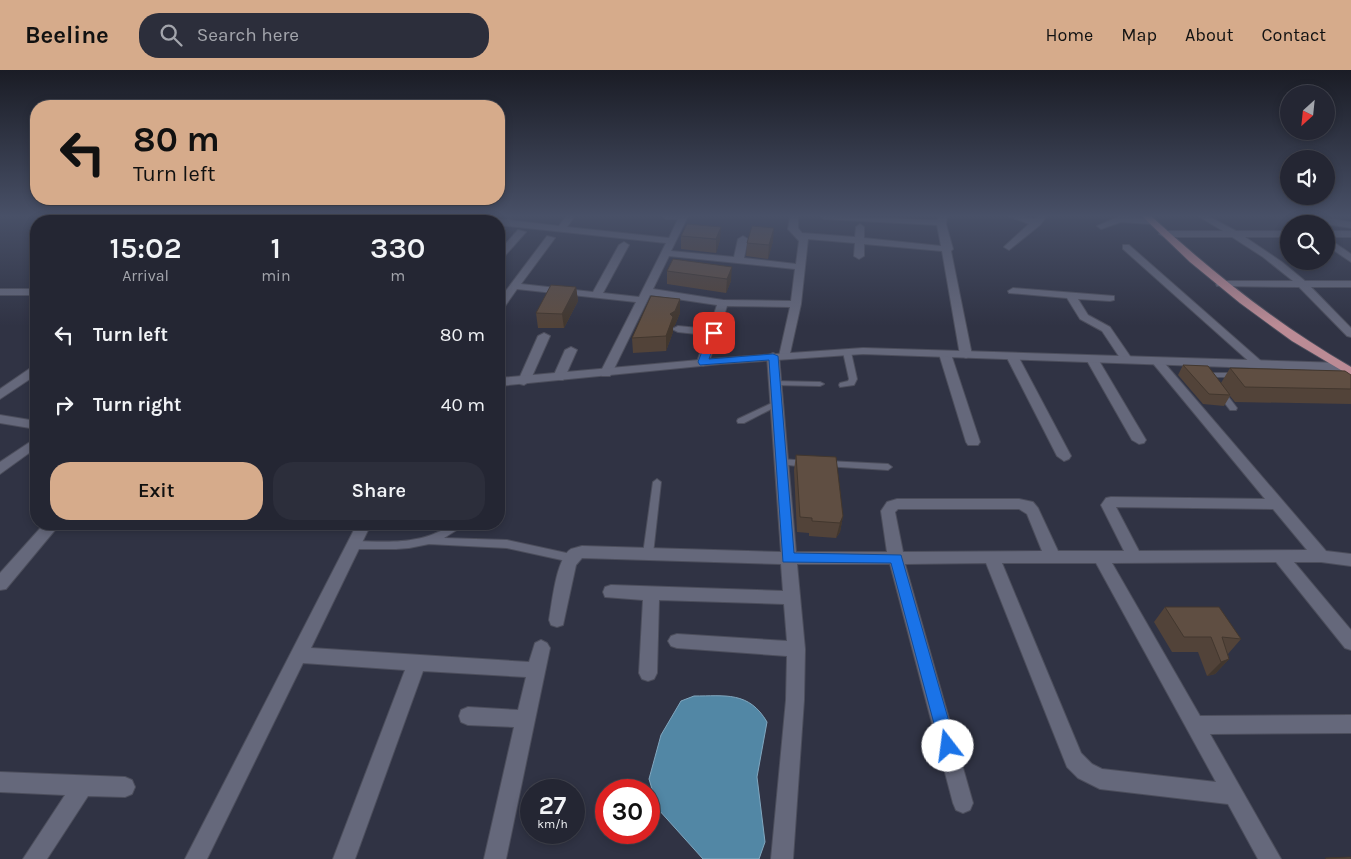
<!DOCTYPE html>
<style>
:root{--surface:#242633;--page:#2c2e3b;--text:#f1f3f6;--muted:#a3a5ac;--line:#41434e;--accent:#d6ab8b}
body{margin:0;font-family:Karla,sans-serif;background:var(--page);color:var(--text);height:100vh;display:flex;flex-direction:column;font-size:19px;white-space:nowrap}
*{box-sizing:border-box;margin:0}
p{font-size:16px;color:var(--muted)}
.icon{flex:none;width:28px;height:28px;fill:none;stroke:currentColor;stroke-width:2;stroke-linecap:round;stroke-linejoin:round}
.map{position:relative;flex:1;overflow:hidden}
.drawer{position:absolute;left:30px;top:145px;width:475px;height:315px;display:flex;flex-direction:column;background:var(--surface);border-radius:20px;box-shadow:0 2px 8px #0003,0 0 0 1px var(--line)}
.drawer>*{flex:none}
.top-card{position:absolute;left:30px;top:30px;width:475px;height:105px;border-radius:20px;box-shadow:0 2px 8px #0003,0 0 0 1px var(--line);background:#d6ab8b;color:#111;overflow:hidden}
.needle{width:32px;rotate:207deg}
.controls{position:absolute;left:1280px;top:15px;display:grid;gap:10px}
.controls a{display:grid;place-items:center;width:55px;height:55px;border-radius:50%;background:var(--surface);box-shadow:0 2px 8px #0003,0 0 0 1px var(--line);font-size:25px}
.speed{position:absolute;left:520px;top:709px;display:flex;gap:10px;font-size:25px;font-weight:700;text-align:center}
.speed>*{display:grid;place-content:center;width:65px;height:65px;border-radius:50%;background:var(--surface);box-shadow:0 2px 8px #0003,0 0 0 1px var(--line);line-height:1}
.speed small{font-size:12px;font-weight:400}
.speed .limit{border:8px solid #d22;background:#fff;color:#111}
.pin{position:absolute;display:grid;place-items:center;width:42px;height:42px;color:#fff;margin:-21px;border-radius:10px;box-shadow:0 2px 8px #0006}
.me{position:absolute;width:55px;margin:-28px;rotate:345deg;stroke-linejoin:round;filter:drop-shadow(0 0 4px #0008)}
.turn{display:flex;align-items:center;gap:18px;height:105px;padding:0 20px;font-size:22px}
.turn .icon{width:65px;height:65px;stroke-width:2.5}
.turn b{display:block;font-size:35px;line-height:42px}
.eta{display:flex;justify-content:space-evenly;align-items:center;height:85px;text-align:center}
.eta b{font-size:30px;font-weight:600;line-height:35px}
.action{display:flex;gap:10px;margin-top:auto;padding:10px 20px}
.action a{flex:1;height:58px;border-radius:20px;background:var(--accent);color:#111;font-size:20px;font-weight:600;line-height:58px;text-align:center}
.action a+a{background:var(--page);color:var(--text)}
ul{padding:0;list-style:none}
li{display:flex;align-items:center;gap:15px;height:70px;padding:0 20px}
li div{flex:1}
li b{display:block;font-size:19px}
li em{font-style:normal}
header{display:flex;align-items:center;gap:30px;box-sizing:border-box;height:70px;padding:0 25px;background:var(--accent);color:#111}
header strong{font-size:24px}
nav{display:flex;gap:28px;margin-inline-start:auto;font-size:18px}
.search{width:350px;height:45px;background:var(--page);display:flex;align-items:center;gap:12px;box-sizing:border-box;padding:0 18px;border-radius:20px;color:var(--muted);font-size:19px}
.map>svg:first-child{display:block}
</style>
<header>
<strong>Beeline</strong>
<div class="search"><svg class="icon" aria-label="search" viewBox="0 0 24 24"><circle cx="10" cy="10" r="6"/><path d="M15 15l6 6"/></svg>Search here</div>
<nav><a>Home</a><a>Map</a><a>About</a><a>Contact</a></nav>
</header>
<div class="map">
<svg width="1351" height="789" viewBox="0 0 1351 789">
<rect width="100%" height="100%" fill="#303344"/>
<path fill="#5287a5" stroke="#81a7bf" d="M694 626C725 626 749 621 767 652L757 707 765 772 759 789H703L658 739 649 709 661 665 681 631Z"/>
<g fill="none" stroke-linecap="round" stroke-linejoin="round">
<defs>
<path id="service" d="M844 280H847L851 282 857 309 854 315 840 317 839 315 840 313 848 311 849 309 843 282Z
M1205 303H1236L1240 305 1236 307H1208L1204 305Z
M772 311 820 312 824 314 820 316 775 315H772L771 313Z
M1218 321H1224L1237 338 1236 340H1230L1217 323Z
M774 332H777L781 334 744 353H738L737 351 738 349Z
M782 389 807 391 811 394 807 397 779 394 778 392Z
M827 391 888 394 892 397 888 400 824 396 823 394 824 392Z
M657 409 661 412 653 484 651 487 648 488 645 487 643 484 653 412Z
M453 454H465L463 456 444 468 507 470 571 484 575 485 576 488 575 491 571 492 507 478 429 474 409 478 396 479H354L351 478 349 475 351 472 354 471C391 472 421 475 453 454Z"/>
<path id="minor" d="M263 146H276L288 150 293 146H302L297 151H275Z
M348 146H357L352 151H343Z
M395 146H406V147L403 151H394L396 148Z
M438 146C452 146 484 143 495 151L499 149 559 156 566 146H575L567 157 669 168 678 149H666L662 146H688L671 181 734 187 738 169 743 166 748 169 744 188 796 194 799 171 788 159 790 146H798V158L802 163 855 167 856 157 860 154 864 157V168L941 176 937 155 824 149 820 146 937 150 939 146H947L946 154 953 179 951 181 972 285 966 288 960 285 942 181 864 174V186L859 189 854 186 855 173 808 169 801 234 789 288 785 289 779 286 790 237 727 236 709 292 703 296 697 292 706 265 678 262 672 259 678 256 709 259 717 235 650 225 612 303 610 306H602L600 303 636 232 517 219 503 239 499 240V230L547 166 555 168 521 214 593 222 619 175 624 172 629 175 603 223 639 227 666 173 499 155V151L442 149ZM669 186 795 199 791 231 723 230 653 219Z
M1008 146H1022L1034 149 1038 146H1047L1040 155 1009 180 1004 177 1006 175 1029 154Z
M1120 146 1150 148 1154 151 1150 154 1121 152 1101 159 1097 156Z
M1198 146H1208L1236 161H1289V167H1245L1282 192 1305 211H1351V217H1311L1351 258V267L1347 266 1299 217 1217 216 1216 214 1221 211H1293L1263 187 1232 167H1164L1159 164 1164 161H1223Z
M1291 146H1311L1351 152V158L1295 149Z
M518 160 526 162 502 189 499 190V181Z
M1326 161H1351V167H1326Z
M1326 167 1351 184V192L1326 175Z
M1123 175H1129L1261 291V295H1253L1123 179Z
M1013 218 1114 226V230L1110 231 1078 229 1088 245 1110 257 1132 289 1126 292 1122 291 1102 261 1080 249 1067 228 1009 223 1008 221Z
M544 263 550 266 530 311 524 315 520 314 518 311 538 266Z
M571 277 577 280 565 307 563 310H555L553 307 565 280Z
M945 281 951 284 980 372 978 375H968L966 372 939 284Z
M773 283 779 286 796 482H887L881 441 887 432 897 429H1019L1033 432 1038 438 1058 481H1124L1101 435 1106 428 1111 427 1265 429 1151 291 1157 288 1161 289 1326 481 1351 484V496L1321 492H1294L1351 560V580L1345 578 1276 492 1112 493 1200 646 1351 645V663L1210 664 1281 789H1258L1228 734 1100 719 1078 708 1067 697 986 493 905 494 973 733 970 740 963 743 956 740 953 733 890 494H797L805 579 804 630 793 789H771L786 630 787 586 677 578 671 576 668 571 671 566 677 564 787 571 784 534 659 530 657 603 654 609 648 611 642 609 639 603 643 530 605 527 603 522 605 517 611 515 783 521 781 494 582 488 576 495 563 555 557 557 551 555 549 550C552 534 556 488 571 479 574 478 579 477 582 476L781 482 767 286ZM1116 437 1273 439 1307 480 1139 481ZM1019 439 1027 444 1042 481 903 482 895 442 898 439ZM1002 493H1096L1216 712 1102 699 1092 694 1081 683Z
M1012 283 1018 286 1071 386 1069 389 1064 391 1057 386 1006 286Z
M1092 286 1098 289 1146 370 1144 373 1139 374 1132 370 1086 289Z
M32 297H36V305L0 329V319Z
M0 345 36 351V359L0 353Z
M36 368V378L0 404V392Z
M44 454H60L6 519 0 520V503Z
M357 454H371L311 578 529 592 535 573 541 570 547 573 550 578 506 789H484L514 657 468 655 461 652 459 646 461 640 468 637 518 640 526 607 423 601 355 789H333L405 600 303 593 207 789H185Z
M0 702 125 707 132 710 135 717 132 724 125 727 88 726 47 789H23L65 725 0 722Z"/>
<path id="tertiary" d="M0 219H36V225H0Z
M863 278 1341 293 1347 297 1341 301 863 284 721 294 499 316V308L721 288Z"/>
<path id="primary" d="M1142 146H1151C1213 203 1278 255 1351 297V306L1292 271 1240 233 1190 192Z"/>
</defs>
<use href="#service" stroke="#4c4e5c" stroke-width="2"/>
<use href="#minor" stroke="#4c4e5c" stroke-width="2"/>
<use href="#tertiary" stroke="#4c4e5c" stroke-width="2"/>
<use href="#primary" stroke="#4c4e5c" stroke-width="2"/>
<use href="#service" fill="#65687b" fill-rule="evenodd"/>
<use href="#minor" fill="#65687b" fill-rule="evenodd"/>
<use href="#tertiary" fill="#65687b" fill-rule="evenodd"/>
<use href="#primary" fill="#bb8b95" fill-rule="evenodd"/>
</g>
<path fill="#524339" d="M681 166 720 170 716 183 681 179Z
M773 171 768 189 746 186 747 173Z
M673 189 731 211 726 223 667 214V201Z
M576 217 578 231 564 258H538L536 243Z
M680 243 675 255 673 257V262L666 281 633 283 632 268Z
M1183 295 1221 313 1230 298 1351 305V334L1235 332 1230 326 1224 336 1203 334 1178 305Z
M796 385 843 446 840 462 836 468 809 466V463L797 462 794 400Z
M1165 537 1241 569 1228 584 1229 589 1215 604 1207 606 1198 582H1172L1154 552Z"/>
<path fill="#42372e" d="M721 157 720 170 716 183V169Z
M774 158 773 171 768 189 769 175Z
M732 197 731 211 726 223 727 209Z
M576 217 578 231 564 258 562 244Z
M680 229V243L675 255 673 257V262L666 281V266L670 244Z
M843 446 840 462 836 468 840 453Z
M1229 589 1215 604 1207 606 1221 592Z"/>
<path fill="#5f4e42" stroke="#42372e" d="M687 154 721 157 716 169 681 166Z
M752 156 774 158 769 175 747 173Z
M673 189 732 197 727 209 667 201Z
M551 215 576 217 562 244 536 243Z
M651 226 680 229 675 241 670 244 673 247 666 266 632 268Z
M1183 295 1208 296 1230 325 1209 324Z
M1230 298 1345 301 1351 305V319L1245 317Z
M796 385 836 387 843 446 840 453 812 451V448L800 447Z
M1165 537H1219L1241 569 1222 567 1229 589 1221 592 1211 567H1184Z
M1351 787V789H1326L1325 788Z"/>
<linearGradient id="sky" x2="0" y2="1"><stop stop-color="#1a1c25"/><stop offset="0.57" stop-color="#485067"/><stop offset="1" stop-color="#485067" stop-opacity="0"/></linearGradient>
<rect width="1351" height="256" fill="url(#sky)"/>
<path fill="#1a73e8" stroke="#114b97" d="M714 260 718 263 709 289 773 284 778 286 794 483 901 485 956 676 953 682 948 684 942 682 940 676 891 493 783 492 769 290 700 295 698 292 709 263Z"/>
</svg>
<div class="controls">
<a><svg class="needle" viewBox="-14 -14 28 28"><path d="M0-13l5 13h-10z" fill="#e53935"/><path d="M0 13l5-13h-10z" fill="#a3a5ac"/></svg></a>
<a><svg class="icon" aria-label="sound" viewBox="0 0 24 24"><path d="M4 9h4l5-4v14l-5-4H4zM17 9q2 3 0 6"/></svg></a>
<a><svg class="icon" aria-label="search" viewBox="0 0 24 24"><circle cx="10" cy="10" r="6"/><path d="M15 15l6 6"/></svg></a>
</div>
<div class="speed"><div>27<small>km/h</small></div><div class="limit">30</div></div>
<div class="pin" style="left:714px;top:263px;background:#d93025"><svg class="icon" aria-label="arrive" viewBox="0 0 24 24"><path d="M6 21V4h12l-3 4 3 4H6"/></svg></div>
<svg class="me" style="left:948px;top:676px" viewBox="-20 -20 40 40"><circle r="19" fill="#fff"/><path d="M0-13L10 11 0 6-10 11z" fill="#1a73e8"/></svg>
<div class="top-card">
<div class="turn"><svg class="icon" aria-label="left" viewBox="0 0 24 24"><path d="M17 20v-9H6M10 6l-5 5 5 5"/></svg><div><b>80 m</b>Turn left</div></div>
</div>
<section class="drawer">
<div class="eta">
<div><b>15:02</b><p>Arrival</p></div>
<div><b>1</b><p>min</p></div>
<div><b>330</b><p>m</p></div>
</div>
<ul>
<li><svg class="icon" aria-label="left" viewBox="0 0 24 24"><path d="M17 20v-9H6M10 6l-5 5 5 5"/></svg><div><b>Turn left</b></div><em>80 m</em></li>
<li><svg class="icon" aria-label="right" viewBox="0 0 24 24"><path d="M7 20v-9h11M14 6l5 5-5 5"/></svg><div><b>Turn right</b></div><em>40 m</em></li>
</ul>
<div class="action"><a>Exit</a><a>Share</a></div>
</section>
</div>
